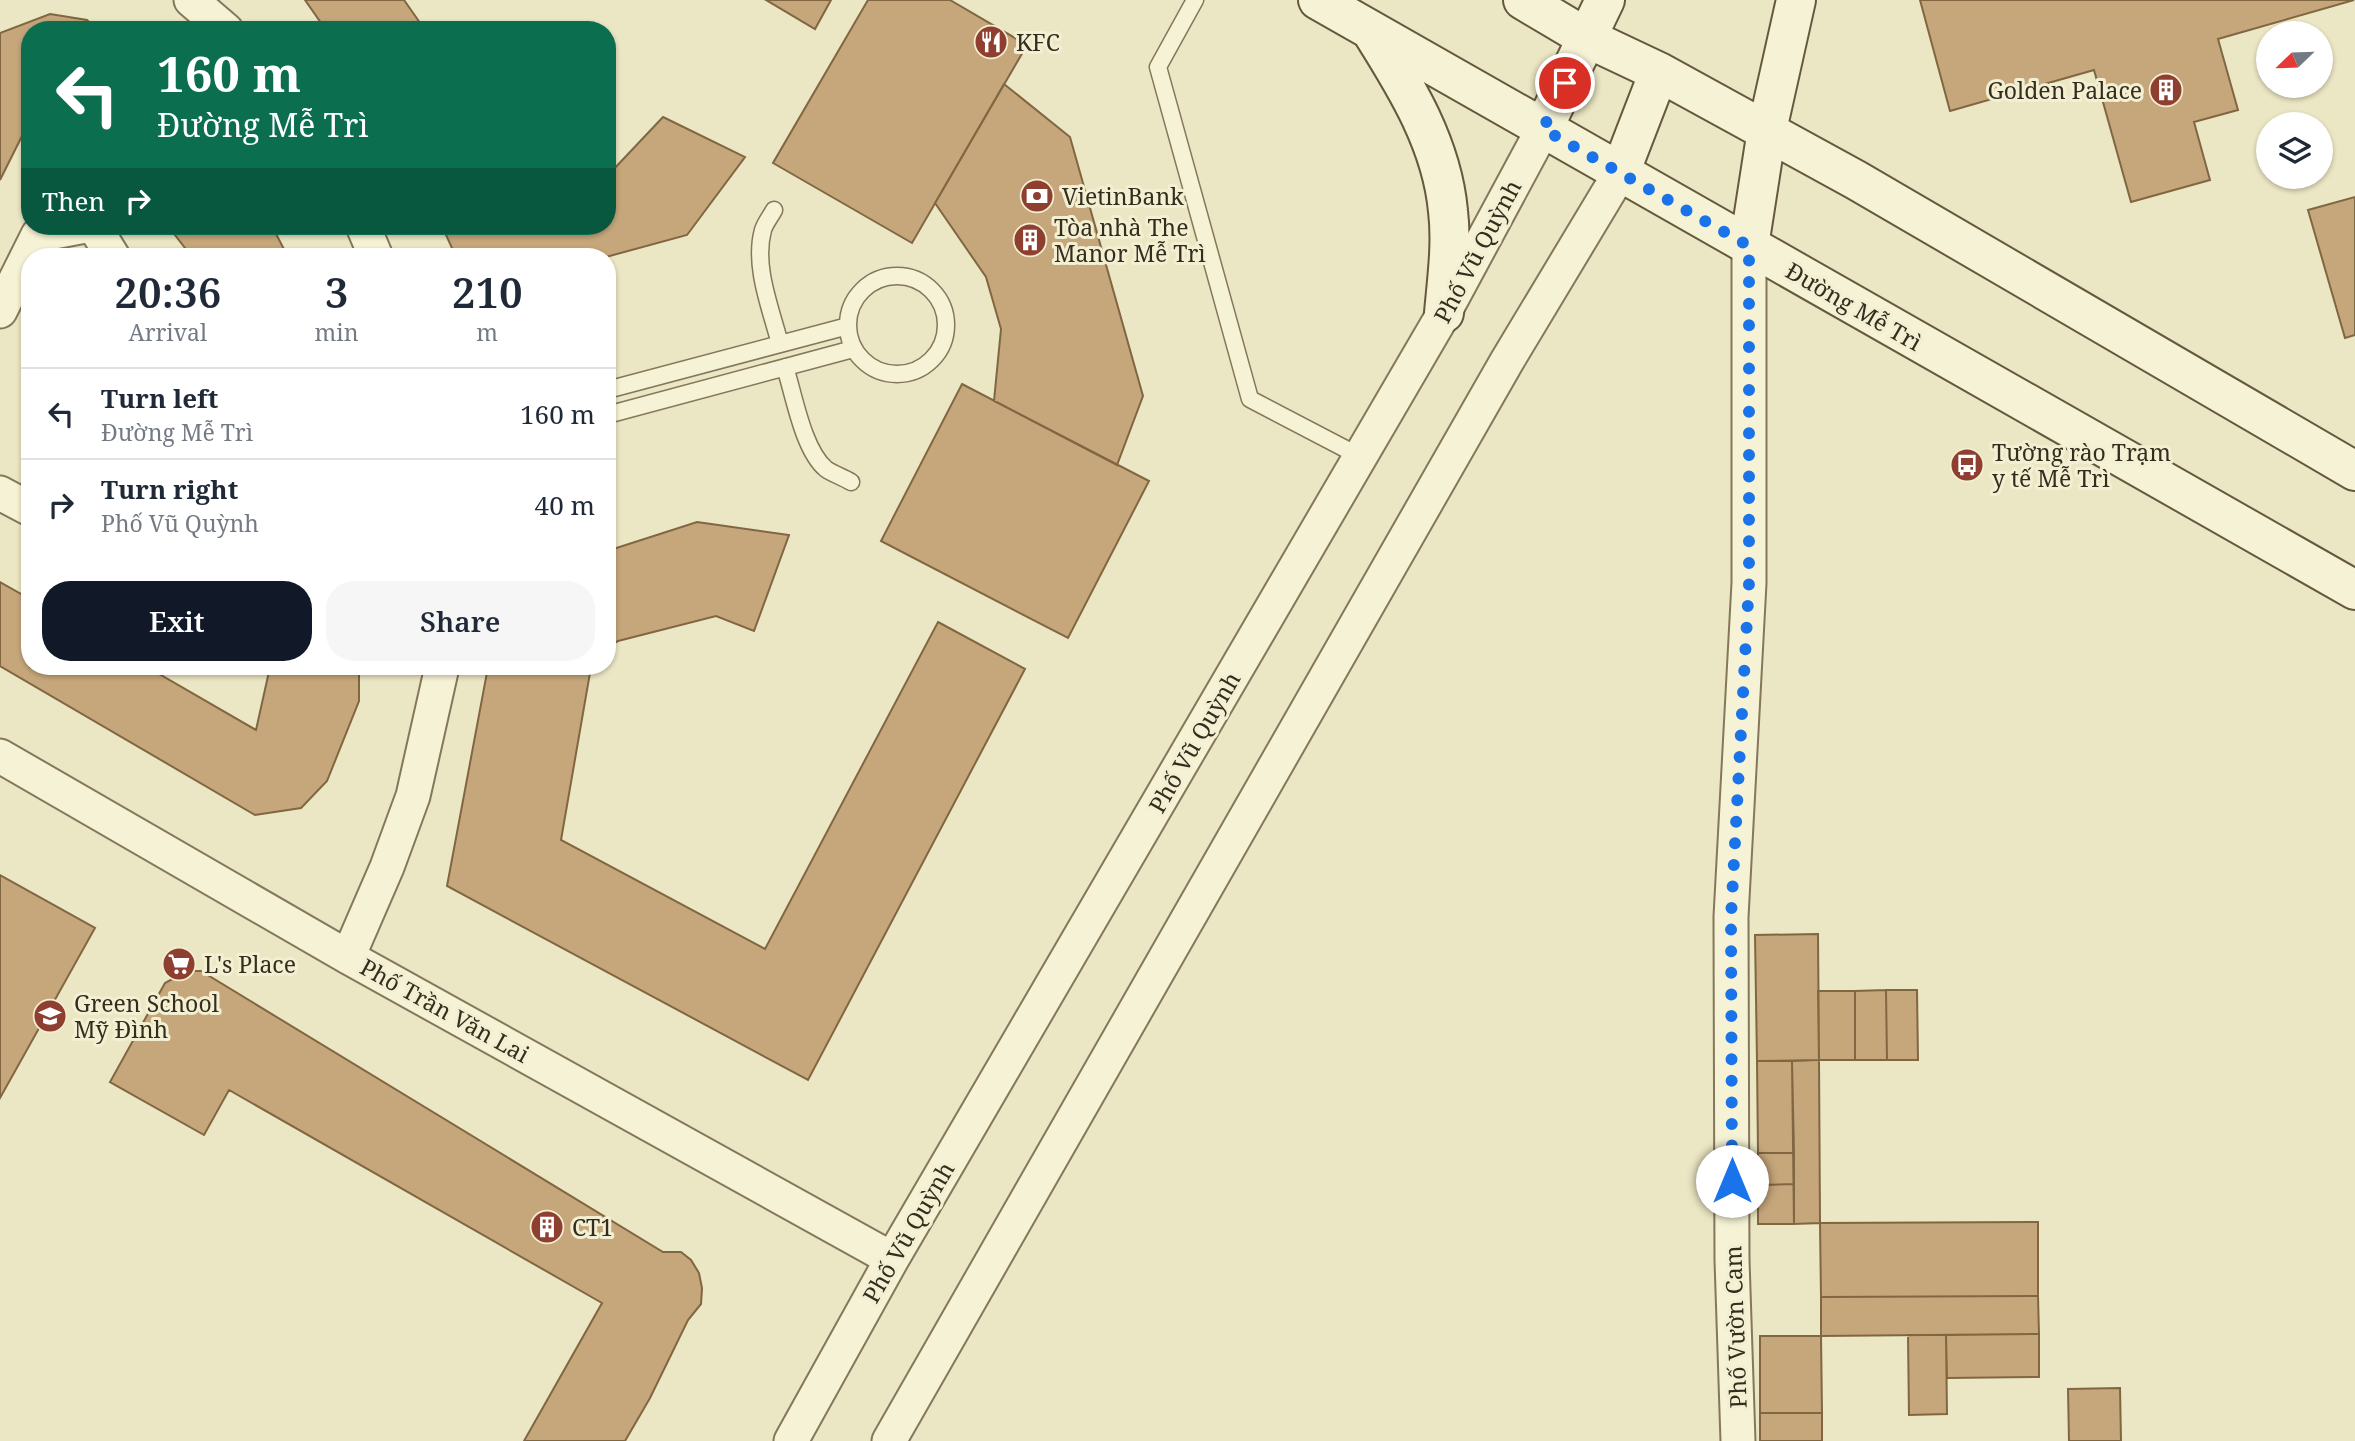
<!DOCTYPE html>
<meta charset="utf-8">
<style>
:root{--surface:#fff;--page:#f6f6f7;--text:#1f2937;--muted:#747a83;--line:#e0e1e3;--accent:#111827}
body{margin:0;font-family:"Noto Serif",serif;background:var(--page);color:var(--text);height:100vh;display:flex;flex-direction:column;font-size:26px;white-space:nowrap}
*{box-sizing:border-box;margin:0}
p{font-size:23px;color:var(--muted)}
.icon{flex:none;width:38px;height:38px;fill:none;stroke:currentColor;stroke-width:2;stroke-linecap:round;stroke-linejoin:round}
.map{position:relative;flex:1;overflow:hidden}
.details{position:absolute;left:21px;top:248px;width:595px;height:427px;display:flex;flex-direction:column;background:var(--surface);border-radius:28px;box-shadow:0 2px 5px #0004}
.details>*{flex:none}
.hud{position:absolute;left:21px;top:21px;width:595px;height:214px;border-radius:28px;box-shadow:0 2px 5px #0004;background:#0b6e4f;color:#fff;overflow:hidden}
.needle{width:46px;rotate:247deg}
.controls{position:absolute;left:2256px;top:21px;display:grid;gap:14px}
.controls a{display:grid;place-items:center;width:77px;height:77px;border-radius:50%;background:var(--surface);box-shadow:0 2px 5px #0004;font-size:35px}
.pin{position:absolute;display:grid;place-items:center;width:60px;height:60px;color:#fff;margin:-30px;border:4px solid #fff;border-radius:50%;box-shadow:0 2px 7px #0007}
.me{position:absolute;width:77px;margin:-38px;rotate:0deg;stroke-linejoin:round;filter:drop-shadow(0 0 5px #0008)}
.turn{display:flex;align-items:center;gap:24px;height:147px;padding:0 21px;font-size:32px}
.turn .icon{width:91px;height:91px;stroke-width:2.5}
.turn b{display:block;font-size:49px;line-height:60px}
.then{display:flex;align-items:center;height:66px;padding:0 21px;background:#0003;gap:14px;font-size:26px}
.eta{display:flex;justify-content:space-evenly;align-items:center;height:119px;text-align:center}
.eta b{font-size:42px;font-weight:600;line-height:49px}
.cta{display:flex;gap:14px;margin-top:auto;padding:14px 21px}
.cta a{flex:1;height:80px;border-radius:28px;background:var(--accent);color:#fff;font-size:28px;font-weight:600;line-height:80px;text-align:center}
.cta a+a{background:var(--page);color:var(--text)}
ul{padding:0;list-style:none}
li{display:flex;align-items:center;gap:21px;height:91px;padding:0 21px;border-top:2px solid var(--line)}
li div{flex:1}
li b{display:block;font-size:26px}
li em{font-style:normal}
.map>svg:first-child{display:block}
</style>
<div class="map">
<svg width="2355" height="1441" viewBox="0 0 2355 1441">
<rect width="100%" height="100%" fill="#ebe6c3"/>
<path fill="#c6a77b" stroke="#816642" stroke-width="2" d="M305 0H404L425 30H326Z
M766 0H831L815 29Z
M868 0H950L1027 45 912 243 773 163Z
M1920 0H2354L2218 39 2238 110 2194 122 2210 180 2131 202 2094 70 1950 111Z
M50 14 87 20 97 30H30V120L0 180V33Z
M1004 84 1070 137 1143 396 1117 465 994 401 1001 329 986 277 935 203Z
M663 117 745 157 687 235 606 257H456L442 226H607V172L612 171Z
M2355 197V335L2345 338 2308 210Z
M168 226H272L288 257H192Z
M962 384 1149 481 1068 638 881 541Z
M697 522 789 535 754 631 716 616 618 641 607 647V551Z
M0 582 30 599V667H147L256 730 270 667H359V701L327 781 301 808 255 815 0 666Z
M938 622 1025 669 808 1080 447 886 488 667H591L561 840 765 949Z
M0 875 95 928 0 1098Z
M1818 934 1819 1060 1757 1061 1755 935Z
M187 971H201L663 1252H681L691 1260 699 1273 702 1288 701 1304 688 1320 650 1398 625 1441H524L602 1303 229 1090 204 1135 110 1082 165 983Z
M1886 990H1917L1918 1060H1887Z
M1886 990 1887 1060H1855V991Z
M1818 991H1855V1060H1819Z
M1819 1060 1820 1223 1794 1224 1792 1061Z
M1757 1061H1792L1794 1153H1758Z
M1758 1153H1794V1184L1758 1185Z
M1794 1184V1224H1758V1185Z
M2038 1222V1296L1821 1297 1820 1223Z
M2038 1296 2039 1334 1821 1336V1297Z
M2039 1334V1377L1947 1378 1946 1335Z
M1908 1335H1946L1947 1414 1909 1415Z
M1760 1336H1821L1822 1413H1760Z
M2120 1388 2121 1441H2069L2068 1389Z
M1760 1413H1822V1441H1760Z"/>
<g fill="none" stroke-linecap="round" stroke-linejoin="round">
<defs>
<path id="lane" d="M1195 0 1158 67 1250 399 1361 457
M774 210C771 216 765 223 763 230 753 266 771 309 780 344
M848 325a49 49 0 1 1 98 0a49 49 0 1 1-98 0Z
M785 367C794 395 803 450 826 469 833 474 843 477 851 482
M607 390 848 326
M607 415 853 349"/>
<path id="street" d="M191 0 226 30
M94 226 113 257
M363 226 376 257
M0 311 38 235 85 226
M0 493 30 509
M0 756 348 957 892 1259
M348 957 387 867 413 796 442 667
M791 1441 892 1259 1444 313 1543 129
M889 1441 1507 361 1620 173
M1738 1441 1732 1260 1731 917 1749 583V246"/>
<path id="secondary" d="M1318 0 2355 590
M1523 0 1587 38 1659 72 1856 180 2355 471
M1373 34C1407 88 1442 145 1448 211 1452 244 1447 279 1444 313
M1543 129 1605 0
M1620 173 1659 72
M1749 246 1767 130 1796 0"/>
</defs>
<use href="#lane" stroke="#84775b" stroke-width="19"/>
<use href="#street" stroke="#84775b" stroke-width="37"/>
<use href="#secondary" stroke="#65583e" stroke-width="42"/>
<use href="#lane" stroke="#f6f2d5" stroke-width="16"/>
<use href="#street" stroke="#f6f2d5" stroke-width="33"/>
<use href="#secondary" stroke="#f6f2d5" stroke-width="38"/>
</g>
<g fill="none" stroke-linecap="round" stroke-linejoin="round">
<path stroke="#1a73e8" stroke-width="12" stroke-dasharray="0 21.6" d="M1565 83 1543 129 1749 246V583L1731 917 1732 1181"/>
</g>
<defs>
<symbol id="restaurant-disc" viewBox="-11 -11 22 22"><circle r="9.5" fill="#8e3f2f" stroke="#f3efd2"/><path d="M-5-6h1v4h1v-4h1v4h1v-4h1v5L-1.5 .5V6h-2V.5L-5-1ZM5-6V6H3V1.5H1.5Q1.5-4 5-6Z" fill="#fff"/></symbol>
<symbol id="building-disc" viewBox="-11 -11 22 22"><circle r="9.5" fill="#8e3f2f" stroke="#f3efd2"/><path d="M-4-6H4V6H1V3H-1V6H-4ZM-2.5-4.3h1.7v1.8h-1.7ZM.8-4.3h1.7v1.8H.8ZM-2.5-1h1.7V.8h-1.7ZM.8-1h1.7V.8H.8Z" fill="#fff"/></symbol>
<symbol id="bank-disc" viewBox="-11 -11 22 22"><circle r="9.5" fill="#8e3f2f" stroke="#f3efd2"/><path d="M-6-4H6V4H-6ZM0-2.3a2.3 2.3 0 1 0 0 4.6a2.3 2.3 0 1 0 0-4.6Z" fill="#fff"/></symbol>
<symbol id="bus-disc" viewBox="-11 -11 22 22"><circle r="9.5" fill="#8e3f2f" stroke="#f3efd2"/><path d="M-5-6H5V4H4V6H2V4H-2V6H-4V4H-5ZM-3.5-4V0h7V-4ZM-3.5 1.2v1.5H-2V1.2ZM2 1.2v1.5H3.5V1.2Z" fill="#fff"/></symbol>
<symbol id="supermarket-disc" viewBox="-11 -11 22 22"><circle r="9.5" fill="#8e3f2f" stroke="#f3efd2"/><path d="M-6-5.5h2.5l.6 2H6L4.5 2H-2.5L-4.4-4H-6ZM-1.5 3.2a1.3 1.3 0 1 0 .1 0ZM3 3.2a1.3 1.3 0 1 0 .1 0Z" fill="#fff"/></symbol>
<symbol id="school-disc" viewBox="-11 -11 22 22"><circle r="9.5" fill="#8e3f2f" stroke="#f3efd2"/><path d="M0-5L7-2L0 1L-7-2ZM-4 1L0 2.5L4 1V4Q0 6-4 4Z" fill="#fff"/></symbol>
</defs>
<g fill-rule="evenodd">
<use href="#restaurant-disc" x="972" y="23" width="38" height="38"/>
<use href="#building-disc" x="2147" y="71" width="38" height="38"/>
<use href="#bank-disc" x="1018" y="177" width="38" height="38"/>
<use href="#building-disc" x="1011" y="221" width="38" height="38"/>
<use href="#bus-disc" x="1948" y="446" width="38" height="38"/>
<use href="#supermarket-disc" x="160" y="945" width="38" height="38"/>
<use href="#school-disc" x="31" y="997" width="38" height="38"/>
<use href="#building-disc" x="528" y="1208" width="38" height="38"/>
</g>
<g text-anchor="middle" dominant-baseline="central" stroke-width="6" stroke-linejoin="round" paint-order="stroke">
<g font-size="23" fill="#342d1e" stroke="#f3efd2" text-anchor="start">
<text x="1016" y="42">KFC</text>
<text x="2142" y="90" text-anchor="end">Golden Palace</text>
<text x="1062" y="196">VietinBank</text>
<text x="1054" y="227">Tòa nhà The<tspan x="1054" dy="26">Manor Mễ Trì</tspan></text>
<text x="1992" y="452">Tường rào Trạm<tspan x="1992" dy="26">y tế Mễ Trì</tspan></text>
<text x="204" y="964">L's Place</text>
<text x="74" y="1003">Green School<tspan x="74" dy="26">Mỹ Đình</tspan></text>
<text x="572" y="1227">CT1</text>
</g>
<g font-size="23" fill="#342d1e" stroke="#f3efd2">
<text transform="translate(1477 251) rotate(-62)">Phố Vũ Quỳnh</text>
<text transform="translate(1854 306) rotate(30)">Đường Mễ Trì</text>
<text transform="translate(1194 742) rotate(-60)">Phố Vũ Quỳnh</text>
<text transform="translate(445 1010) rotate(29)">Phố Trần Văn Lai</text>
<text transform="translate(908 1232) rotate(-60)">Phố Vũ Quỳnh</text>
<text transform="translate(1735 1327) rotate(-92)">Phố Vườn Cam</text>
</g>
</g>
</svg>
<div class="controls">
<a><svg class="needle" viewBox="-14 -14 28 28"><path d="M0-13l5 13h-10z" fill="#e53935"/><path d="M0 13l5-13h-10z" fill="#747a83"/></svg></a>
<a><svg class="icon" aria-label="layers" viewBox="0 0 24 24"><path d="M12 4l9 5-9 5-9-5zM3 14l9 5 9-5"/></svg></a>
</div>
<div class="pin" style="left:1565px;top:83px;background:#d93025"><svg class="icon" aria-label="arrive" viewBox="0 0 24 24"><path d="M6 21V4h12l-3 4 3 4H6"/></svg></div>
<svg class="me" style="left:1732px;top:1181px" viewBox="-20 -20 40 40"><circle r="19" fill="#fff"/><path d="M0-13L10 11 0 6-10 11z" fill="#1a73e8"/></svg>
<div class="hud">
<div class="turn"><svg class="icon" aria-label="left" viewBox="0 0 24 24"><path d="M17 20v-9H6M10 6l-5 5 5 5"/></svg><div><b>160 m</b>Đường Mễ Trì</div></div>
<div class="then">Then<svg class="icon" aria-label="right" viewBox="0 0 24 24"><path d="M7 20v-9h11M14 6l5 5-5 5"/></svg></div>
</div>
<section class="details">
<div class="eta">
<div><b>20:36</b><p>Arrival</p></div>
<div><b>3</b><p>min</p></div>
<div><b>210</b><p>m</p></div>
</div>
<ul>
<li><svg class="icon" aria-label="left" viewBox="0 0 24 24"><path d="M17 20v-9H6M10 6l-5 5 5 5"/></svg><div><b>Turn left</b><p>Đường Mễ Trì</p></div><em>160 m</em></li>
<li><svg class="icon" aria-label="right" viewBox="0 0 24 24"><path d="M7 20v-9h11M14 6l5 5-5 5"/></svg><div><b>Turn right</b><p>Phố Vũ Quỳnh</p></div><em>40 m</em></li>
</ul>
<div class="cta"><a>Exit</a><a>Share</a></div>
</section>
</div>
